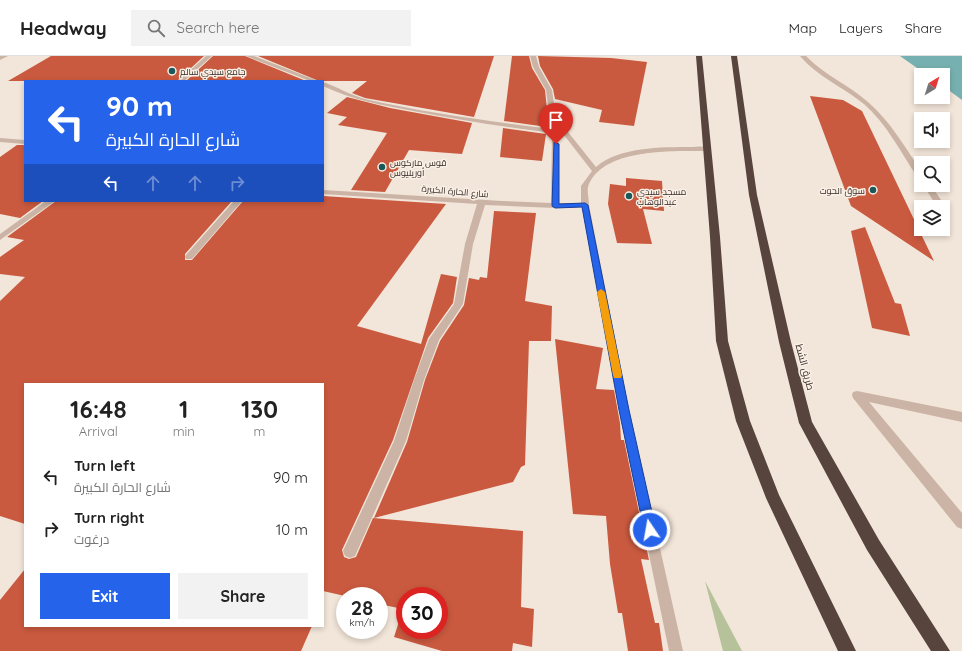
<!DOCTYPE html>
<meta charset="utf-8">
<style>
:root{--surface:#fff;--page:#f2f2f2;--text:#222;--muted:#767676;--line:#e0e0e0;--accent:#2563eb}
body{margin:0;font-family:Quicksand,Cairo,sans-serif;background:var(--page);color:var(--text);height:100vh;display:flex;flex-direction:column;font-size:15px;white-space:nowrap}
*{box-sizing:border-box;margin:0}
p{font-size:13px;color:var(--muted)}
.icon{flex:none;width:22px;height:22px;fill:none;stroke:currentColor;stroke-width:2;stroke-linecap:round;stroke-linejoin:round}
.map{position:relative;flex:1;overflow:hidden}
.sheet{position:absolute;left:24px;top:327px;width:300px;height:244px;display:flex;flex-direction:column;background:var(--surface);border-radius:0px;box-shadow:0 2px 6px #0003}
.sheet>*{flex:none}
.hud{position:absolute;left:24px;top:24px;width:300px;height:122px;border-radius:0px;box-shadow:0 2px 6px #0003;background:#2563eb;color:#fff;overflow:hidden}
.needle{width:26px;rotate:38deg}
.controls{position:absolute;left:914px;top:12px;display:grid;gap:8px}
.controls a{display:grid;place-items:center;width:36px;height:36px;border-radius:0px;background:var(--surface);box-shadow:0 2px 6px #0003;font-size:20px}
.speed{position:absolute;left:336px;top:531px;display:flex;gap:8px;font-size:20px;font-weight:700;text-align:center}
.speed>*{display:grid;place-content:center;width:52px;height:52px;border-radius:50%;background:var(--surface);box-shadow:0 2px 6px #0003;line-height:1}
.speed small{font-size:10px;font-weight:400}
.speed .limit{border:6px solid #d22;background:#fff;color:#111}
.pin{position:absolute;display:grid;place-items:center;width:34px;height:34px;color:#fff;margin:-41px -17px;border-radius:50% 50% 50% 0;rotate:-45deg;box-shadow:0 0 4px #0007}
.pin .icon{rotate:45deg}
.me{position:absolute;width:44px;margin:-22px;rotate:348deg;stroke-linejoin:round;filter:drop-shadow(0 0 3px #0008)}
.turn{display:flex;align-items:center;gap:14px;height:84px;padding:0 16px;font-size:18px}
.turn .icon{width:52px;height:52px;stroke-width:2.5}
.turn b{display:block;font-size:28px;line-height:34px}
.lanes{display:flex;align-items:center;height:38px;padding:0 16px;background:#0003;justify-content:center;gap:20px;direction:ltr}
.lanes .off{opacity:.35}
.eta{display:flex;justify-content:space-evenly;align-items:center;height:68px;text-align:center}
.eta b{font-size:24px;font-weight:700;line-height:28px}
.button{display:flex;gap:8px;margin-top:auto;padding:8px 16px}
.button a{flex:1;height:46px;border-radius:0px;background:var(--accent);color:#fff;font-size:16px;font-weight:700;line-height:46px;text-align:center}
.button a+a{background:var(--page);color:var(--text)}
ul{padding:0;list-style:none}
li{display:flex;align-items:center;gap:12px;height:52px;padding:0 16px}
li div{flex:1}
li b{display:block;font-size:15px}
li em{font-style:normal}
header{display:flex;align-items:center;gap:24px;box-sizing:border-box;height:56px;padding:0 20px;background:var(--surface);border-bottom:1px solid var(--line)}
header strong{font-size:19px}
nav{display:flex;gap:22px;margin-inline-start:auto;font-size:14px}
.search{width:280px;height:36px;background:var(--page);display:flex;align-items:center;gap:10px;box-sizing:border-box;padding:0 14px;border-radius:0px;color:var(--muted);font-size:15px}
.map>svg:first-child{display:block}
</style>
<header>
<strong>Headway</strong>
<div class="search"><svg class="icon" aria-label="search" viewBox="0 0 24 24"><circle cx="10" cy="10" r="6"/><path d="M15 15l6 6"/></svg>Search here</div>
<nav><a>Map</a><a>Layers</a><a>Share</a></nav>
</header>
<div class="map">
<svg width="962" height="595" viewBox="0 0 962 595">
<rect width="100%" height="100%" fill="#f2e5d9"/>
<path fill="#b6c299" d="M705 525 742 595H723Z"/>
<path fill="#77b0b0" d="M900 0H962V44L943 30V19H927Z"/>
<path fill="#ca5a3f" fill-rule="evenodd" d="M51 0H204L177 25H8Z
M213 0H245L306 25H186Z
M258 0H494L474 61 365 42 352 37 367 25H319Z
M512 0H529L532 12 545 34 548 63 547 71 504 65Z
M538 0 611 2 647 6 634 70 599 66 602 54 555 43 553 33 540 10Z
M810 40 843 44 862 55 934 205 851 150Z
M347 41 390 52 472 67 462 98 409 94 385 136 351 134 387 77 338 69 347 61 327 57Z
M503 72 546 78 542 105 500 101Z
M17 89H25V145H43L20 162 0 158V101Z
M626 122 662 125 664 155 643 153 652 188 617 187 608 148 610 128 626 130Z
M323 140 446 148 357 270 421 288 441 218 457 221 453 247 428 282 393 384 342 494 344 501 349 503 356 501 373 462 523 475 521 551 534 553 532 591 513 587 512 595H442L394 581 403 553 379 548V540H345L323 535V328H25V468L0 460V245L25 221 0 218V201L24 184 7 181 56 145H232L185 198V204H192L243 145H323ZM405 540H439V574H405Z
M494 155 536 157 525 245 552 250 551 285H529L525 409 521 411 513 426 374 462 407 386 425 324 440 285 464 249 469 222 479 224 480 221 487 222Z
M865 171 895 247 901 248 910 280 872 272 851 175Z
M555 283 603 292 596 333 614 334 620 367 621 384H624L649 504 641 503 655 567H659L663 595H628L622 557H618L610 508 606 460 573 458Z
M25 513V570H312L301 595H0V544Z"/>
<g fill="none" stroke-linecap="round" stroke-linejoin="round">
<path fill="#cbb4a5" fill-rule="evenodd" d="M0 0H8L0 4Z
M206 0H212L184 25H178Z
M246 0H254L318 25H310Z
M530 0H536L539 11 552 34 558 74 568 76 596 111C618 91 662 91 691 91 697 91 706 89 711 93L708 95C676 95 601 91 588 131 587 136 589 143 589 149L629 354 683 595H669L619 354 582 151 555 152 485 149 473 188 463 248 439 284 424 324 406 385 355 500 350 502 345 500 343 495 394 385 414 324 429 283 454 248 465 188 477 148 323 138V134L502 145 551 147 552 77C505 71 459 64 413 55 382 49 352 44 323 30V26C338 31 350 39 365 43 427 57 489 65 551 73L546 34 533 11ZM558 78 564 79 592 115 581 130V147H559Z
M800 0H806C824 19 849 29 868 46 890 65 905 91 921 115V122H918C901 97 887 68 864 48 843 31 818 21 800 0Z
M0 82 25 84V88L0 86Z
M923 129H931L943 147 942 149H936Z
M46 145H55L0 184V178Z
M234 145H242L192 203H186L185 201 186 199Z
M857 335 962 356V366L869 346 962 457V473L957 471 853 342 852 339 853 336Z"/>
<path fill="#57443d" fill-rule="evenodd" d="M696 0H702L720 181 728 285 750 365 779 439 856 595H838L766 442 736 365 716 285 710 181Z
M731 0H737L757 139 791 286 812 366 879 484 950 595H931L867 494 799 367 779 286 749 139Z"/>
</g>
<path fill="#2563eb" stroke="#184099" d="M554 86 559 88V148L585 147 588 149 629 354 656 474 654 478 650 480 646 478 644 474 619 354 582 151 555 152 552 150Z"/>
<path fill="#f59e0b" d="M601 233 605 236 622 319 621 322H614L613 319 597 236Z"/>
<g fill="#1b5859" stroke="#faf0e6" stroke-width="1.5">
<circle cx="172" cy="15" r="4"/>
<circle cx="382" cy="111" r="4"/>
<circle cx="873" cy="134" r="4"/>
<circle cx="629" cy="140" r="4"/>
</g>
<g text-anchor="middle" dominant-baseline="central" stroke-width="3" stroke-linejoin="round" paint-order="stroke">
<g font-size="9" fill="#362b27" stroke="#faf0e6" text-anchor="start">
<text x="180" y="15">جامع سيدي سالم</text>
<text x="390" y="106">قوس ماركوس<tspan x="390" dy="10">أوريليوس</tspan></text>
<text x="865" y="134" text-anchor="end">سوق الحوت</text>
<text x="637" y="135">مسجد سيدي<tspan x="637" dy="10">عبدالوهاب</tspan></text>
</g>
<g font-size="9" fill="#362b27" stroke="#faf0e6">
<text transform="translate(455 135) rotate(5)">شارع الحارة الكبيرة</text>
</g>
<g font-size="10" fill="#362b27" stroke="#faf0e6">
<text transform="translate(805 311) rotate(75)">طريق الشط</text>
</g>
</g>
</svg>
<div class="controls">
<a><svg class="needle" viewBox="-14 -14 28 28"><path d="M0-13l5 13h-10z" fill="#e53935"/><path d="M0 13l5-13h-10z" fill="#767676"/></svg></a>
<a><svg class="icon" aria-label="sound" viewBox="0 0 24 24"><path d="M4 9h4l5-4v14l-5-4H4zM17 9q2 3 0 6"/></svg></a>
<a><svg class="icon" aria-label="search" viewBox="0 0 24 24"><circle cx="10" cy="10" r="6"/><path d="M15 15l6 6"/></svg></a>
<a><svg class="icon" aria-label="layers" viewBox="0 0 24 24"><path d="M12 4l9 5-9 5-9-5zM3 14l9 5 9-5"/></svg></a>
</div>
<div class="speed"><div>28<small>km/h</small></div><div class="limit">30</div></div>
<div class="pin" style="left:556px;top:88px;background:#d93025"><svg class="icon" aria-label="arrive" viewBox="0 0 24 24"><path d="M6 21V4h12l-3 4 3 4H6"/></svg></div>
<svg class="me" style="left:650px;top:474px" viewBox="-20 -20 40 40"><circle r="17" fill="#2563eb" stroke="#fff" stroke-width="3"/><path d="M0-11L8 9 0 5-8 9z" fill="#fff"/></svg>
<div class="hud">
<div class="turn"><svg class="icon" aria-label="left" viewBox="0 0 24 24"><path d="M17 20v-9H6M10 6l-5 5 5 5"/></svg><div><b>90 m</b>شارع الحارة الكبيرة</div></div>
<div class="lanes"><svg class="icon" aria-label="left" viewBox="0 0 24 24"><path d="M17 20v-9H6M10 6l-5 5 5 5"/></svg><svg class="icon off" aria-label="ahead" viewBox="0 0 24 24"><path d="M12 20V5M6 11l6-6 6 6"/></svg><svg class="icon off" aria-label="ahead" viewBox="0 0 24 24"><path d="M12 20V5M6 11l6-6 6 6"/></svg><svg class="icon off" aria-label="right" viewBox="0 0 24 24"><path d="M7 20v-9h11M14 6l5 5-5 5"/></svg></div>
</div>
<section class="sheet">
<div class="eta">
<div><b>16:48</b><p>Arrival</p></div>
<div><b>1</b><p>min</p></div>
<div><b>130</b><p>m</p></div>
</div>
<ul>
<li><svg class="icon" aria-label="left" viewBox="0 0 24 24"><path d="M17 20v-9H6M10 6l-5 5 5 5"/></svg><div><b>Turn left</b><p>شارع الحارة الكبيرة</p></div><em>90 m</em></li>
<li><svg class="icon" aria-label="right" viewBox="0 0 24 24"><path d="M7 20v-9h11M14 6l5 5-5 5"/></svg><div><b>Turn right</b><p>درغوت</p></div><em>10 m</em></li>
</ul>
<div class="button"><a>Exit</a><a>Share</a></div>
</section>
</div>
